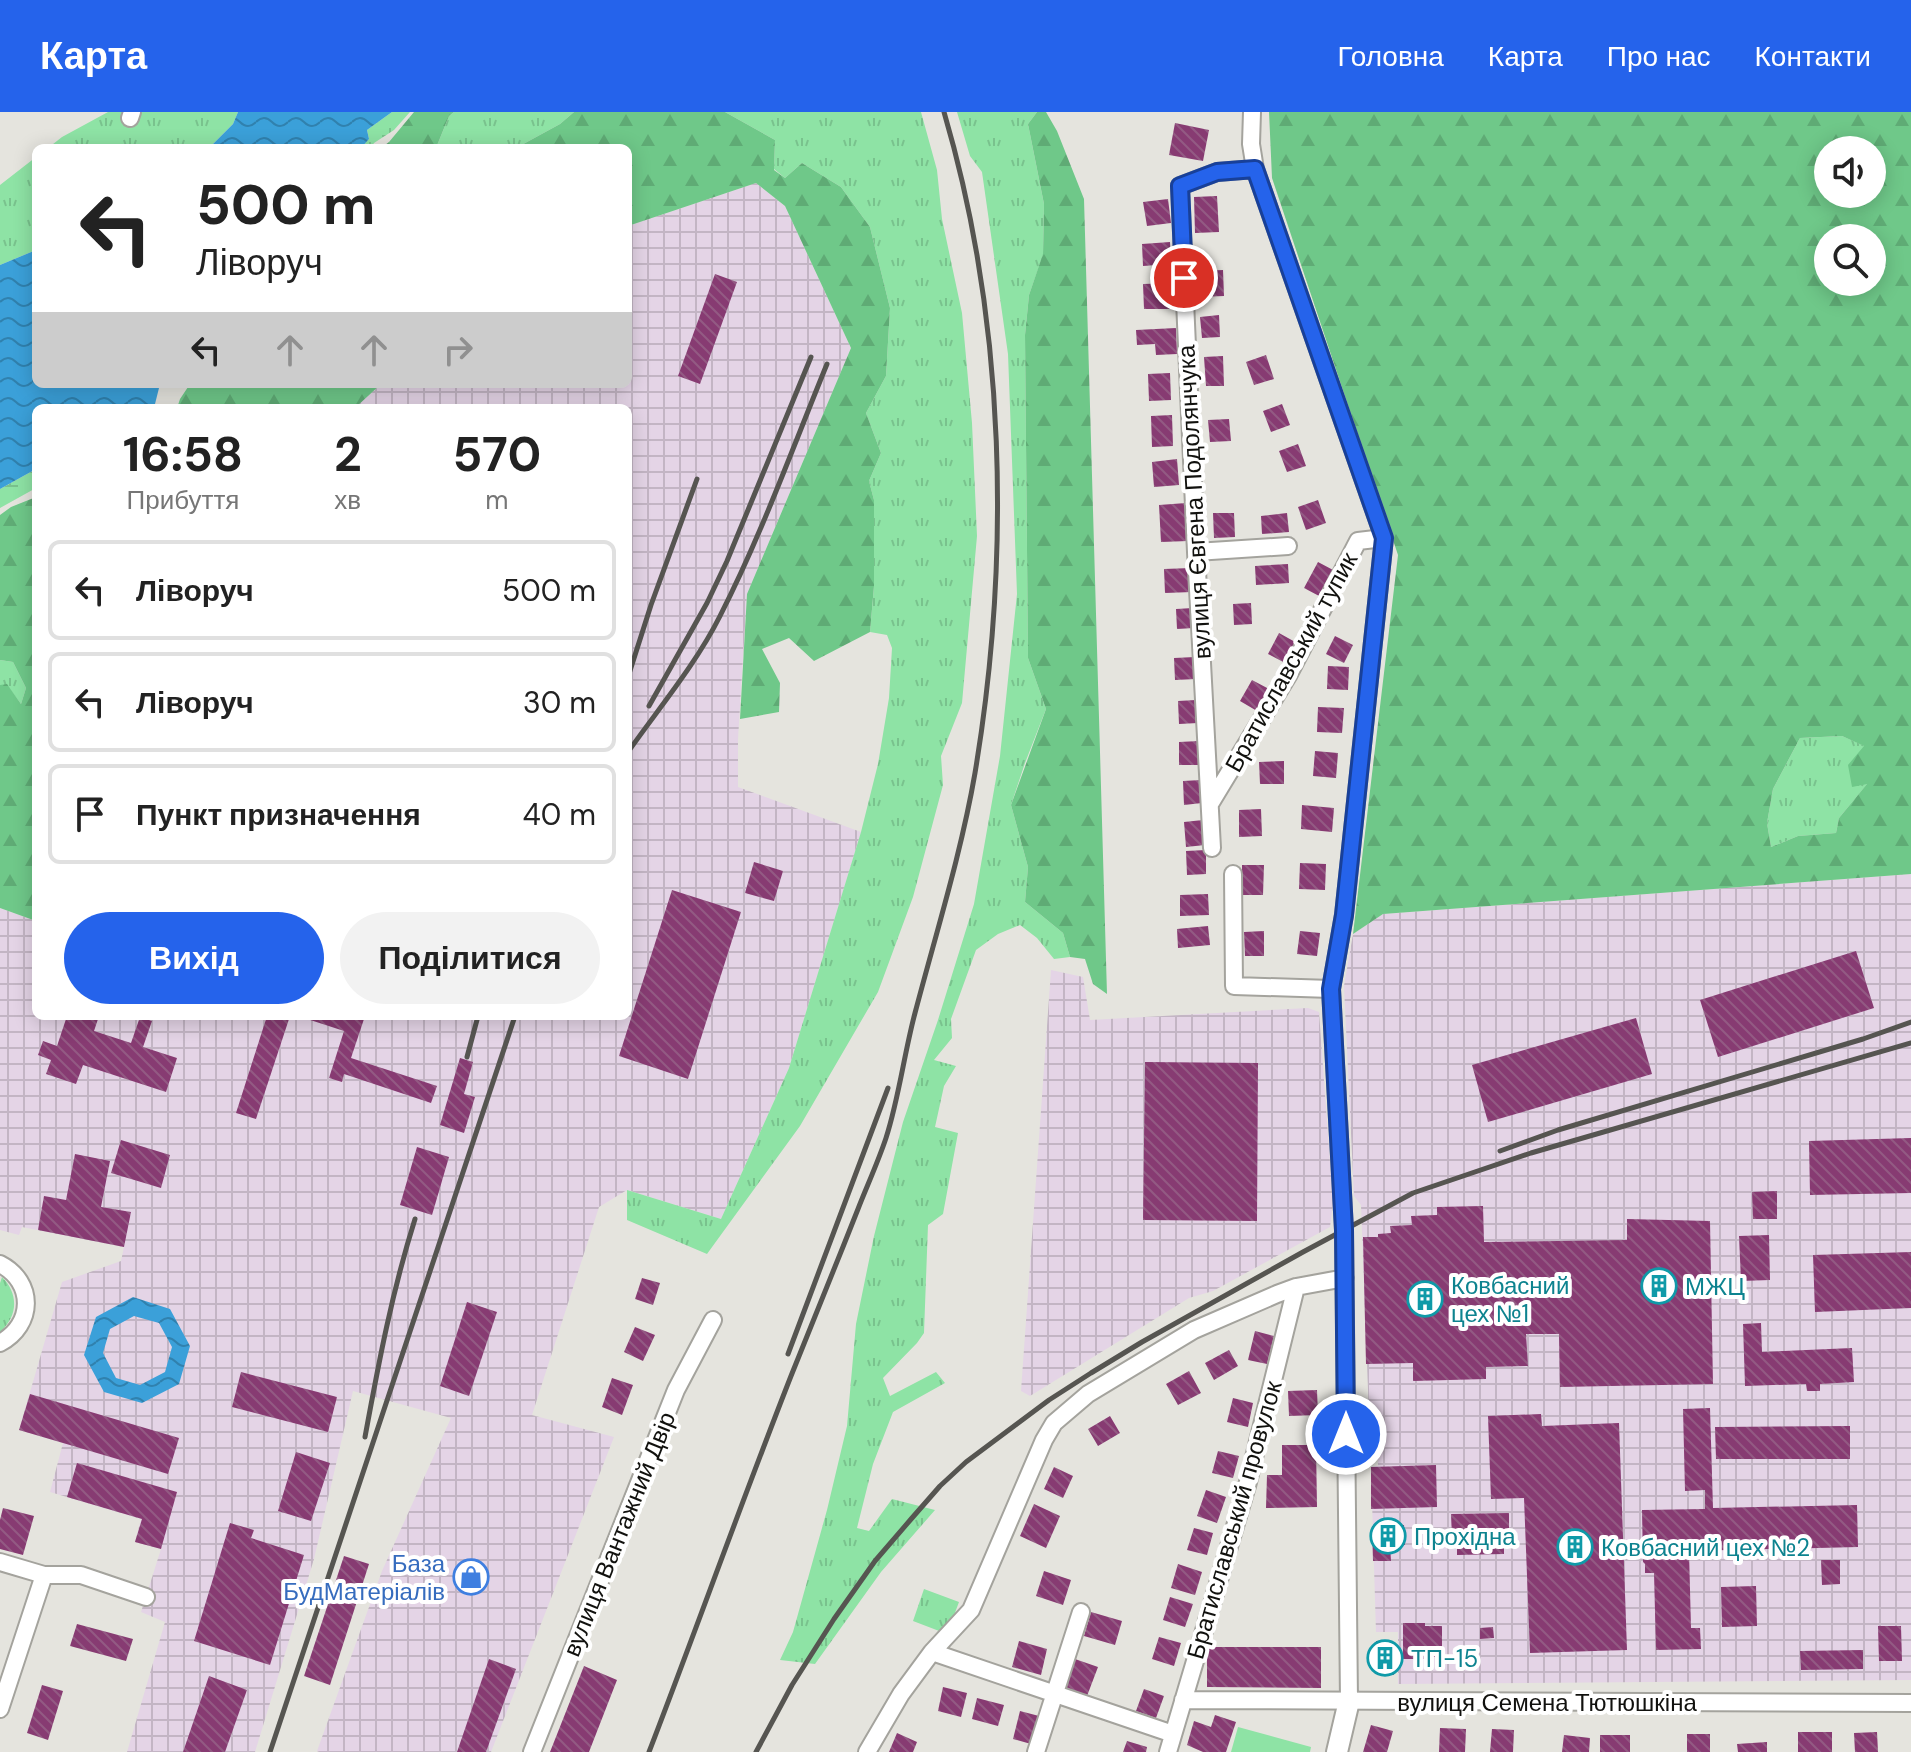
<!DOCTYPE html>
<html lang="uk">
<meta charset="utf-8">
<style>
:root{--surface:#fff;--page:#f2f2f2;--text:#222;--muted:#767676;--line:#e0e0e0;--accent:#2563eb}
body{margin:0;font-family:"DM Sans",sans-serif;background:var(--page);color:var(--text);height:100vh;display:flex;flex-direction:column;font-size:30px;white-space:nowrap}
*{box-sizing:border-box;margin:0}
p{font-size:26px;color:var(--muted)}
.icon{flex:none;width:44px;height:44px;fill:none;stroke:currentColor;stroke-width:2;stroke-linecap:round;stroke-linejoin:round}
.map{position:relative;flex:1;overflow:hidden}
.drawer{position:absolute;left:32px;top:292px;width:600px;height:616px;display:flex;flex-direction:column;background:var(--surface);border-radius:12px;box-shadow:0 4px 20px #0003}
.drawer>*{flex:none}
.banner{position:absolute;left:32px;top:32px;width:600px;height:244px;border-radius:12px;box-shadow:0 4px 20px #0003;background:#fff;color:var(--text);overflow:hidden}
.controls{position:absolute;left:1814px;top:24px;display:grid;gap:16px}
.controls a{display:grid;place-items:center;width:72px;height:72px;border-radius:50%;background:var(--surface);box-shadow:0 4px 20px #0003;font-size:40px}
.pin{position:absolute;display:grid;place-items:center;width:68px;height:68px;color:#fff;margin:-34px;border:4px solid #fff;border-radius:50%;box-shadow:0 2px 8px #0007}
.me{position:absolute;width:88px;margin:-44px;rotate:0deg;stroke-linejoin:round;filter:drop-shadow(0 0 6px #0008)}
.turn{display:flex;align-items:center;gap:28px;height:168px;padding:0 32px;font-size:36px}
.turn .icon{width:104px;height:104px;stroke-width:2.5}
.turn b{display:block;font-size:56px;line-height:68px}
.lanes{display:flex;align-items:center;height:76px;padding:0 32px;background:#0003;justify-content:center;gap:40px;direction:ltr}
.lanes .off{opacity:.35}
.eta{display:flex;justify-content:space-evenly;align-items:center;height:136px;text-align:center}
.eta b{font-size:48px;font-weight:700;line-height:56px}
.action{display:flex;gap:16px;margin-top:auto;padding:16px 32px}
.action a{flex:1;height:92px;border-radius:48px;background:var(--accent);color:#fff;font-size:32px;font-weight:700;line-height:92px;text-align:center}
.action a+a{background:var(--page);color:var(--text)}
ul{padding:0;list-style:none}
li{display:flex;align-items:center;gap:24px;height:100px;margin:0 16px 12px;padding:0 16px;border:4px solid var(--line);border-radius:12px}
li div{flex:1}
li b{display:block;font-size:30px}
li em{font-style:normal}
header{display:flex;align-items:center;gap:48px;box-sizing:border-box;height:112px;padding:0 40px;background:var(--accent);color:#fff}
header strong{font-size:38px}
nav{display:flex;gap:44px;margin-inline-start:auto;font-size:28px}
.map>svg:first-child{display:block}
</style>
<header>
<strong>Карта</strong>
<nav><a>Головна</a><a>Карта</a><a>Про нас</a><a>Контакти</a></nav>
</header>
<div class="map">
<svg width="1911" height="1640" viewBox="0 0 1911 1640">
<defs>
<pattern id="industrial-grid" width="8" height="8" patternUnits="userSpaceOnUse" patternTransform="scale(2)"><rect width="8" height="8" fill="#e4d4e6"/><path d="M0 4h8M4 0v8" fill="none" stroke="#c3b5c4"/></pattern>
<pattern id="grass-tufts" width="24" height="20" patternUnits="userSpaceOnUse" patternTransform="scale(2)"><rect width="24" height="20" fill="#8ee3a5"/><path d="M3 7l-1-3M5 7V3M7 7l1-3M15 17l-1-3M17 17v-4M19 17l1-3" fill="none" stroke="#79c28d"/></pattern>
<pattern id="forest-firs" width="22" height="20" patternUnits="userSpaceOnUse" patternTransform="scale(2)"><rect width="22" height="20" fill="#6fc889"/><path d="M5 1l3.5 6h-7zM16 11l3.5 6h-7z" fill="#5fab75"/></pattern>
<pattern id="wetland-marsh" width="20" height="14" patternUnits="userSpaceOnUse" patternTransform="scale(2)"><rect width="20" height="14" fill="#8ee3a5"/><path d="M1 5h8M5 5V1M11 12h8M15 12V8" fill="none" stroke="#79c28d"/></pattern>
<pattern id="water-waves" width="16" height="10" patternUnits="userSpaceOnUse" patternTransform="scale(2)"><rect width="16" height="10" fill="#3ba0d9"/><path d="M0 5q4-4 8 0t8 0" fill="none" stroke="#3081ae"/></pattern>
<pattern id="building-back-hatch" width="6" height="6" patternUnits="userSpaceOnUse" patternTransform="scale(2)"><rect width="6" height="6" fill="#873b72"/><path d="M-1 5l2 2M0 0l6 6M5-1l2 2" fill="none" stroke="#935a83"/></pattern>
</defs>
<rect width="100%" height="100%" fill="#e5e4de"/>
<path fill="url(#industrial-grid)" d="M756 71 785 94 851 236 747 482 738 627V675L861 720 789 956 721 1107 627 1078 599 1095 532 1303 614 1325 491 1640H319L317 1639 382 1459 451 1306 353 1279 314 1447 255 1640H127L165 1510 141 1500 161 1437 135 1430 141 1407 50 1380 63 1331 19 1318 62 1170 121 1149 124 1135 22 1115 19 1123 0 1118V796L36 809V904H628V296H355L381 272H628V114Z
M1911 762V1568L1398 1572V1520H1376L1371 1355 1378 1354 1376 1313 1369 1304 1361 1093 1354 1084 1344 874 1353 822 1383 802Z
M1051 858 1083 865 1090 908 1308 896 1319 900 1333 1091 1330 1115 1213 1179 1189 1186 1030 1284 1021 1279Z"/>
<path fill="url(#grass-tufts)" d="M108 0H238L233 12 209 36H48L62 25Z
M454 0H574L560 12 516 36H436L449 4Z
M725 0H921L937 58 942 107 962 201 972 311 977 424 962 591 941 644 943 673 913 785 878 880 800 1014 707 1142 627 1108V1078L721 1107 789 956 861 720 878 652 889 586 892 536 887 523 870 520 874 474V388L869 369 881 341 866 301 886 264 890 196 870 115 841 75 802 51 785 66 774 57 775 28Z
M957 0H1037L1028 12 1044 92 1043 143 1029 183 1025 223 1028 546 1046 597 1025 651 1011 693 1028 755 1025 790 1063 821 1070 845 1054 847 1037 826 1020 813 998 822 976 838 951 907 952 926 934 948 956 954 944 974 935 1015 958 1021 943 1102 928 1113 924 1221 917 1231 883 1266 890 1284 936 1260 945 1271 893 1300 873 1352 857 1416 869 1419 892 1387 935 1398 881 1460 815 1552 780 1548 793 1520 827 1398 847 1314 856 1212 874 1124 903 1010 938 908 974 792 1000 644 1017 482 1008 242 982 60 970 44Z
M36 45V138L0 153V73Z
M0 548 13 550 26 576 21 592 7 573H0Z
M1842 624 1865 634 1868 671 1839 706 1836 721 1798 724 1771 735 1767 711 1773 677 1800 626Z
M2 1165C19 1182 18 1204 0 1220V1171Z
M924 1477 959 1490 947 1522 913 1509Z"/>
<path fill="url(#forest-firs)" fill-rule="evenodd" d="M414 0H454L449 4 436 36H381L389 30Z
M574 0H725L775 28 774 58 785 66 802 51 841 75 870 115 890 196 886 264 866 301 881 341 869 369 874 388V474L870 520 814 549 789 526 762 537 780 571 779 600 740 607 747 482 851 236 785 94 756 71 628 114V36H516L560 12Z
M1037 0H1046L1057 19 1084 87 1107 882 1093 872 1085 847 1070 845 1063 821 1025 790 1028 755 1011 693 1046 597 1028 546 1025 223 1029 183 1043 142 1044 92 1028 12Z
M1269 0H1911V762L1383 802 1353 822 1398 443 1272 66ZM1828 38H1872V82H1828ZM1828 126H1872V170H1828ZM1842 624 1864 634 1848 653 1852 675 1867 672 1839 706 1836 721 1798 724 1771 735 1767 711 1773 677 1800 626Z
M190 272H381L355 296H177L180 287Z
M36 385V809L0 796V573L7 572 21 592 26 576 13 550 0 548V403L11 395Z"/>
<path fill="url(#wetland-marsh)" d="M392 0H410L394 18 374 31 371 36H361L369 27 367 18Z
M36 357V376L0 396V377Z"/>
<path fill="#8ee3a5" d="M1238 1615 1311 1635 1310 1640H1231Z"/>
<path fill="url(#water-waves)" fill-rule="evenodd" d="M238 0H392L367 18 369 27 361 36H209L233 12Z
M36 138V272H160L154 296H36V357L0 377V153Z
M133 1185 170 1197 190 1234 179 1272 142 1291 104 1280 84 1243 96 1205ZM134 1204 159 1211 172 1235 165 1260 140 1273 116 1266 103 1241 110 1217Z"/>
<path fill="url(#building-back-hatch)" d="M1175 11 1209 18 1203 49 1169 43Z
M1217 84 1219 120 1195 121 1194 85Z
M1168 87 1171 111 1147 114 1143 90Z
M1170 130 1171 152 1143 154 1142 132Z
M1223 158 1224 184 1199 185 1198 159Z
M715 162 737 170 700 272 678 264Z
M1173 171V197H1144L1143 172Z
M1219 203 1220 225 1202 226 1200 205Z
M1176 216 1177 242 1156 243 1155 232 1137 233 1136 218Z
M1266 243 1274 267 1254 273 1246 250Z
M1223 244 1224 274H1206L1204 245Z
M1170 261 1171 288 1149 289 1148 262Z
M1282 292 1290 313 1271 320 1263 299Z
M1172 303 1173 334 1152 335 1151 304Z
M1229 307 1231 329 1210 330 1208 308Z
M1298 332 1306 354 1287 360 1279 339Z
M1177 347 1179 373 1154 375 1152 350Z
M1318 388 1326 411 1306 418 1298 395Z
M1186 391 1188 429 1161 430 1159 393Z
M1213 401H1234L1235 425 1214 426Z
M1287 401 1289 420 1262 422 1261 404Z
M1318 450 1335 459 1321 485 1304 476Z
M1288 452 1289 471 1256 473 1255 454Z
M1191 456 1192 480 1165 481 1164 457Z
M1251 491 1252 512 1234 513 1233 492Z
M1193 496 1194 516 1177 517 1176 497Z
M1279 521 1297 531 1287 552 1268 542Z
M1335 524 1353 533 1344 551 1326 542Z
M1195 545 1196 567 1175 568 1174 546Z
M1328 554 1349 555 1348 578 1327 577Z
M1252 568 1269 577 1257 599 1240 589Z
M1196 588 1198 611 1179 612 1178 589Z
M1318 595 1344 596 1342 621 1317 620Z
M1199 629V653H1179V630Z
M1315 639 1338 641 1336 666 1313 664Z
M1284 649V672H1260L1259 650Z
M1201 668 1202 691 1184 693 1183 669Z
M1302 693 1334 696 1332 720 1301 717Z
M1261 697 1262 724 1239 725V698Z
M1203 708 1205 733 1186 735 1184 710Z
M1206 738V762L1187 763 1186 739Z
M754 750 783 759 774 789 745 781Z
M1300 751 1326 752 1325 778 1299 777Z
M1242 753H1264L1263 783H1242Z
M672 778 741 800 688 967 619 944Z
M1208 782 1209 803 1180 804V783Z
M1208 814 1210 833 1178 836 1177 817Z
M1264 819V844H1245L1244 820Z
M1300 819 1320 821 1317 844 1297 842Z
M1856 839 1874 896 1718 945 1700 888Z
M67 904H99L94 919 131 931 140 905 152 909 143 935 177 946 166 980 83 953 76 972 46 962 51 948 38 943 43 929 57 934Z
M267 904H290L256 1007 236 1001Z
M298 904H365L351 946 437 974 431 991 344 962 342 970 329 966 344 919Z
M1636 906 1652 962 1488 1010 1472 953Z
M460 946 473 950 464 982 475 985 464 1021 440 1013Z
M1145 950 1258 951 1257 1109 1143 1108Z
M1911 1026V1081L1810 1083 1809 1029Z
M121 1028 170 1043 161 1076 111 1061Z
M417 1035 449 1045 432 1103 400 1093Z
M75 1042 110 1049 101 1095 131 1100 124 1135 38 1118 44 1084 66 1088Z
M1777 1079V1107H1753L1752 1080Z
M1483 1094 1484 1130 1627 1128V1107L1710 1109 1713 1272 1560 1275 1559 1222H1526L1528 1254 1486 1255V1267L1413 1269V1251L1366 1252 1363 1125H1378V1122L1391 1121 1390 1114 1412 1113 1411 1104 1437 1103V1095Z
M1769 1123 1770 1168 1741 1169 1739 1124Z
M1911 1140V1196L1815 1200 1813 1143Z
M642 1166 660 1171 653 1193 635 1187Z
M467 1190 497 1200 469 1284 440 1274Z
M1761 1211 1762 1240 1852 1236 1854 1270 1820 1272V1279H1807L1806 1272 1745 1274 1743 1212Z
M635 1215 655 1223 643 1249 624 1240Z
M1255 1219 1274 1224 1267 1252 1248 1248Z
M1229 1238 1238 1254 1214 1268 1205 1251Z
M1189 1259 1201 1281 1178 1293 1166 1272Z
M241 1260 337 1285 328 1320 232 1295Z
M612 1266 633 1273 622 1303 602 1295Z
M1317 1278 1318 1303 1289 1304 1288 1279Z
M30 1282 179 1326 168 1362 19 1318Z
M1233 1286 1253 1291 1248 1315 1227 1310Z
M1710 1296 1713 1396 1857 1393 1858 1435 1689 1439 1691 1516H1700L1701 1537 1656 1538 1654 1461H1645V1452L1643 1450 1642 1398 1705 1397V1378L1685 1379 1683 1297Z
M1541 1302 1542 1314 1619 1311 1627 1538 1530 1541 1524 1386 1491 1387 1488 1304Z
M1110 1304 1120 1321 1098 1334 1088 1317Z
M1850 1314V1347H1716L1715 1315Z
M1282 1333H1316L1317 1395 1266 1396 1267 1363H1282Z
M1218 1339 1239 1344 1233 1366 1212 1361Z
M296 1340 330 1351 311 1409 278 1399Z
M77 1351 177 1380 161 1437 135 1430 142 1407 67 1385Z
M1436 1353 1437 1395 1371 1397V1355Z
M1054 1355 1073 1364 1063 1386 1044 1377Z
M1206 1378 1226 1385 1217 1411 1197 1404Z
M1034 1392 1060 1404 1046 1436 1020 1424Z
M3 1396 34 1404 23 1443 0 1437V1408Z
M1509 1401V1423H1504V1442L1457 1443V1426H1452L1451 1402Z
M230 1411 254 1418 251 1426 304 1443 270 1553 194 1529Z
M1404 1413 1405 1433H1390L1391 1449H1373L1372 1414Z
M1194 1416 1213 1421 1207 1443 1187 1438Z
M344 1444 369 1452 330 1573 304 1564Z
M1821 1448H1840V1472L1822 1473Z
M1178 1452 1202 1460 1195 1483 1171 1476Z
M1044 1459 1071 1468 1063 1493 1036 1484Z
M1756 1474 1757 1514 1722 1515 1721 1475Z
M1170 1485 1193 1492 1185 1515 1163 1508Z
M1091 1500 1122 1509 1115 1533 1084 1524Z
M1403 1511H1425V1514H1442V1545L1424 1544V1547H1403Z
M77 1512 133 1527 126 1549 70 1534Z
M1878 1514H1901L1902 1549H1879Z
M1493 1515 1494 1526 1480 1527V1516Z
M1159 1525 1181 1531 1174 1554 1152 1547Z
M1019 1529 1047 1537 1041 1563 1012 1555Z
M1376 1529H1393L1394 1563H1377Z
M1207 1535H1321V1576L1207 1575Z
M1863 1538V1557L1801 1558 1800 1539Z
M489 1547 516 1557 486 1640H457Z
M1075 1547 1098 1555 1087 1584 1065 1576Z
M584 1554 617 1568 589 1640H550Z
M209 1564 247 1578 225 1640H183Z
M42 1573 63 1579 48 1628 27 1621Z
M943 1575 967 1581 961 1605 938 1599Z
M1144 1577 1164 1584 1156 1606 1136 1599Z
M977 1586 1004 1593 998 1614 972 1607Z
M1020 1599 1039 1604 1031 1632 1013 1627Z
M1215 1603 1236 1610 1226 1640H1203L1187 1633 1194 1609 1211 1615Z
M1371 1613 1393 1619 1387 1640H1363Z
M1440 1616 1466 1617 1465 1640H1439Z
M1492 1617 1514 1618 1513 1640H1490Z
M1798 1620H1832V1640H1798Z
M1877 1620 1878 1640H1855L1854 1621Z
M897 1621 917 1630 913 1640H889Z
M1687 1622H1710V1640H1687Z
M1564 1623 1590 1626 1589 1640H1562Z
M1600 1623H1630V1640H1600Z
M1127 1629 1147 1635 1146 1640H1123Z
M1767 1630V1640H1738L1737 1632Z"/>
<g fill="none" stroke-linecap="round" stroke-linejoin="round">
<defs>
<path id="minor" d="M1252 0 1251 32 1255 57 1384 426 1344 803 1331 877 1344 1118 1349 1589
M130 6 132 0
M1196 440 1288 434
M1210 692 1289 562 1358 429 1384 426
M1212 736 1196 440 1180 74 1217 60 1255 57
M1233 762 1234 874 1331 877
M0 1152C35 1170 34 1213 0 1231
M0 1450 44 1463H81L146 1485
M932 1540 1173 1622
M1183 1588 1911 1591
M0 1597 44 1463
M532 1640 676 1278 713 1208
M867 1640 901 1582 932 1540 971 1498 1044 1328 1054 1311 1088 1282 1194 1218 1277 1182 1296 1175 1345 1166
M1036 1640 1081 1500
M1168 1640 1247 1374 1296 1175"/>
<path id="tertiary" d="M1337 1640 1349 1589"/>
</defs>
<use href="#minor" stroke="#a4a39d" stroke-width="20"/>
<use href="#tertiary" stroke="#a4a39d" stroke-width="24"/>
<use href="#minor" stroke="#fff" stroke-width="16"/>
<use href="#tertiary" stroke="#fff" stroke-width="20"/>
<path stroke="#565551" stroke-width="5" d="M628 565 651 493 697 367
M649 594 707 491 727 449 811 245
M628 640C659 596 696 552 720 504 761 424 793 335 827 252
M467 945 478 904
M1500 1039 1558 1018 1863 927 1911 910
M788 1242 888 976
M365 1325C379 1249 392 1180 415 1107
M270 1640 515 904
M649 1640C697 1515 742 1389 791 1264 813 1209 836 1153 858 1097 867 1074 878 1050 886 1026 899 986 904 942 915 901 936 821 961 742 975 661 1011 445 1006 211 944 0
M756 1640 792 1573 834 1507 875 1449 912 1406 940 1374 966 1350 1049 1288 1091 1261 1142 1230 1303 1140 1413 1081 1531 1041 1911 931"/>
</g>
<g fill="none" stroke-linecap="round" stroke-linejoin="round">
<defs>
<path id="route" d="M1184 166 1180 74 1217 60 1255 57 1384 426 1344 803 1331 877 1344 1118 1346 1322"/>
</defs>
<use href="#route" stroke="#184099" stroke-width="20"/>
<use href="#route" stroke="#2563eb" stroke-width="14"/>
</g>
<defs>
<symbol id="building-ring" viewBox="-11 -11 22 22"><circle r="9.5" fill="#fff" stroke="#0f9aa8" stroke-width="1.5"/><path d="M-4-6H4V6H1V3H-1V6H-4ZM-2.5-4.3h1.7v1.8h-1.7ZM.8-4.3h1.7v1.8H.8ZM-2.5-1h1.7V.8h-1.7ZM.8-1h1.7V.8H.8Z" fill="#0f9aa8"/></symbol>
<symbol id="shop-ring" viewBox="-11 -11 22 22"><circle r="9.5" fill="#fff" stroke="#3f7fe0" stroke-width="1.5"/><path d="M-5-2.5h2.3a2.7 3.5 0 0 1 5.4 0H5L5.5 6h-11ZM-1.5-2.5h3a1.5 2.3 0 0 0-3 0Z" fill="#3f7fe0"/></symbol>
</defs>
<g fill-rule="evenodd">
<use href="#building-ring" x="1639" y="1154" width="40" height="40"/>
<use href="#building-ring" x="1405" y="1167" width="40" height="40"/>
<use href="#building-ring" x="1368" y="1404" width="40" height="40"/>
<use href="#building-ring" x="1555" y="1415" width="40" height="40"/>
<use href="#shop-ring" x="451" y="1445" width="40" height="40"/>
<use href="#building-ring" x="1365" y="1526" width="40" height="40"/>
</g>
<g text-anchor="middle" dominant-baseline="central" stroke-width="8" stroke-linejoin="round" paint-order="stroke">
<g font-size="24" fill="#11110e" stroke="#fff">
<text transform="translate(1194 390) rotate(-93)">вулиця Євгена Подолянчука</text>
<text transform="translate(1291 550) rotate(-61)">Братиславський тупик</text>
<text transform="translate(1234 1408) rotate(-74)">Братиславський провулок</text>
<text transform="translate(619 1422) rotate(-68)">вулиця Вантажний Двір</text>
<text x="1547" y="1590">вулиця Семена Тютюшкіна</text>
</g>
<g font-size="24" fill="#0d838f" stroke="#fff" text-anchor="start">
<text x="1451" y="1173">Ковбасний<tspan x="1451" dy="28">цех №1</tspan></text>
<text x="1685" y="1174">МЖЦ</text>
<text x="1414" y="1424">Прохідна</text>
<text x="1601" y="1435">Ковбасний цех №2</text>
<text x="1411" y="1546">ТП-15</text>
</g>
<g font-size="24" fill="#366cbe" stroke="#fff" text-anchor="end">
<text x="445" y="1451">База<tspan x="445" dy="28">БудМатеріалів</tspan></text>
</g>
</g>
</svg>
<div class="controls">
<a><svg class="icon" aria-label="sound" viewBox="0 0 24 24"><path d="M4 9h4l5-4v14l-5-4H4zM17 9q2 3 0 6"/></svg></a>
<a><svg class="icon" aria-label="search" viewBox="0 0 24 24"><circle cx="10" cy="10" r="6"/><path d="M15 15l6 6"/></svg></a>
</div>
<div class="pin" style="left:1184px;top:166px;background:#d93025"><svg class="icon" aria-label="arrive" viewBox="0 0 24 24"><path d="M6 21V4h12l-3 4 3 4H6"/></svg></div>
<svg class="me" style="left:1346px;top:1322px" viewBox="-20 -20 40 40"><circle r="17" fill="#2563eb" stroke="#fff" stroke-width="3"/><path d="M0-11L8 9 0 5-8 9z" fill="#fff"/></svg>
<div class="banner">
<div class="turn"><svg class="icon" aria-label="left" viewBox="0 0 24 24"><path d="M17 20v-9H6M10 6l-5 5 5 5"/></svg><div><b>500 m</b>Ліворуч</div></div>
<div class="lanes"><svg class="icon" aria-label="left" viewBox="0 0 24 24"><path d="M17 20v-9H6M10 6l-5 5 5 5"/></svg><svg class="icon off" aria-label="ahead" viewBox="0 0 24 24"><path d="M12 20V5M6 11l6-6 6 6"/></svg><svg class="icon off" aria-label="ahead" viewBox="0 0 24 24"><path d="M12 20V5M6 11l6-6 6 6"/></svg><svg class="icon off" aria-label="right" viewBox="0 0 24 24"><path d="M7 20v-9h11M14 6l5 5-5 5"/></svg></div>
</div>
<section class="drawer">
<div class="eta">
<div><b>16:58</b><p>Прибуття</p></div>
<div><b>2</b><p>хв</p></div>
<div><b>570</b><p>m</p></div>
</div>
<ul>
<li><svg class="icon" aria-label="left" viewBox="0 0 24 24"><path d="M17 20v-9H6M10 6l-5 5 5 5"/></svg><div><b>Ліворуч</b></div><em>500 m</em></li>
<li><svg class="icon" aria-label="left" viewBox="0 0 24 24"><path d="M17 20v-9H6M10 6l-5 5 5 5"/></svg><div><b>Ліворуч</b></div><em>30 m</em></li>
<li><svg class="icon" aria-label="arrive" viewBox="0 0 24 24"><path d="M6 21V4h12l-3 4 3 4H6"/></svg><div><b>Пункт призначення</b></div><em>40 m</em></li>
</ul>
<div class="action"><a>Вихід</a><a>Поділитися</a></div>
</section>
</div>
